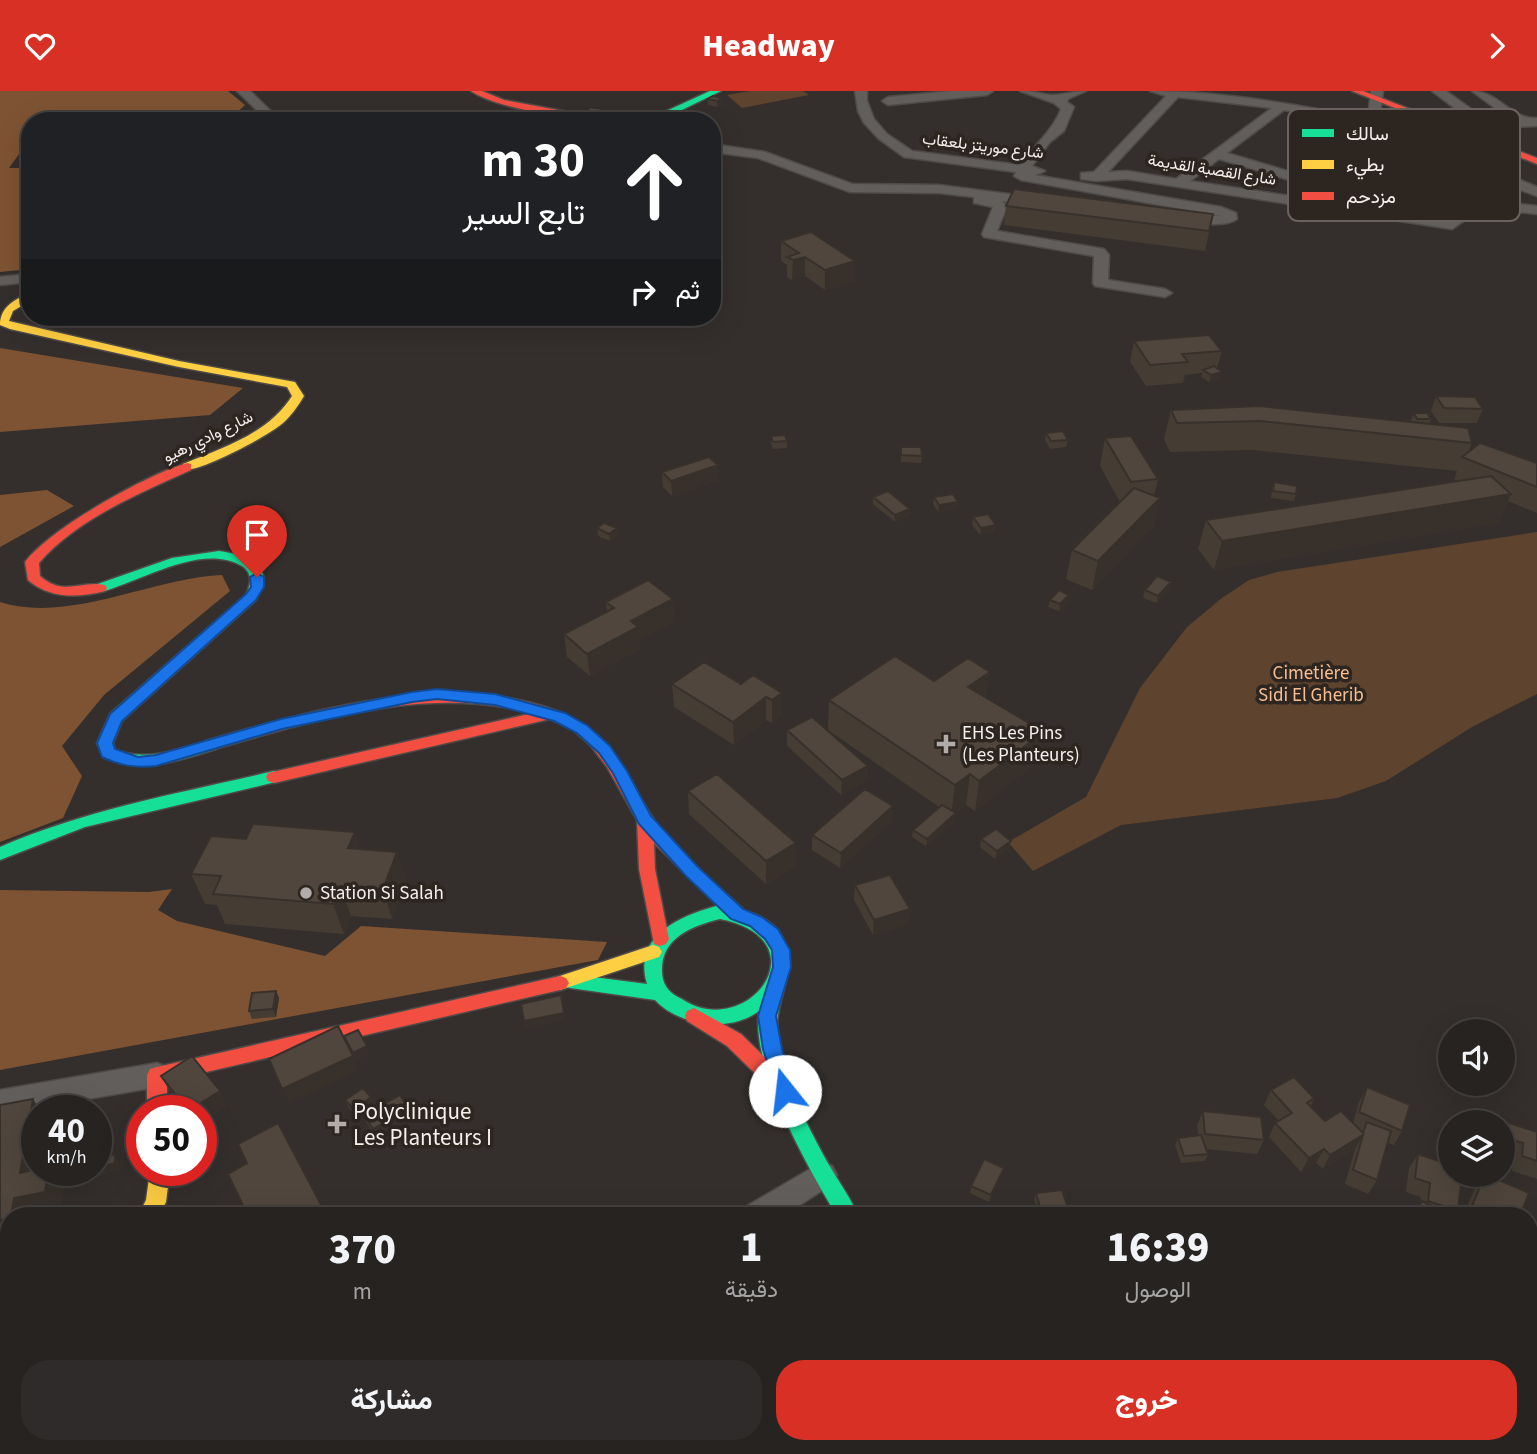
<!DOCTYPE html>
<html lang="ar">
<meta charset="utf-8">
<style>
:root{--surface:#272321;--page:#2f2b2a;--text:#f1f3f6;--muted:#a4a4a5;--line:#43403f;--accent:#d93025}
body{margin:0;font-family:"Source Sans 3",Vazirmatn,sans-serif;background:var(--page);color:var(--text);direction:rtl;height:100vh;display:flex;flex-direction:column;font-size:26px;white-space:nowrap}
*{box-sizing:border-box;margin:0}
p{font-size:23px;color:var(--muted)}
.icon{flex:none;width:38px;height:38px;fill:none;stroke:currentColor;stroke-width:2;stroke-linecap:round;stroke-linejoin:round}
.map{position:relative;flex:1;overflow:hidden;direction:ltr}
.drawer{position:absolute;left:0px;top:1116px;width:1538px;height:247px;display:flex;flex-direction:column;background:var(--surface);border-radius:28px 28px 0 0;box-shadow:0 7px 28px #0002,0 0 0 2px var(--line);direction:rtl}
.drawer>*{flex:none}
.guide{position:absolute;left:21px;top:21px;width:700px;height:214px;border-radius:28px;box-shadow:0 7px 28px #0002,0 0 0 2px var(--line);direction:rtl;background:#202124;color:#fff;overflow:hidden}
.fabs{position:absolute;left:1438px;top:928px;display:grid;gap:14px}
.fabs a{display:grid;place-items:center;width:77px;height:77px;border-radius:50%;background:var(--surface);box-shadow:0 7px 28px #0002,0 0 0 2px var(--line);font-size:35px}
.speed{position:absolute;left:21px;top:1004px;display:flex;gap:14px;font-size:35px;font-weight:700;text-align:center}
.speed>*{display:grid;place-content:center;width:91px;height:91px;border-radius:50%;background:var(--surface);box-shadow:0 7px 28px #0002,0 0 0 2px var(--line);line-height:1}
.speed small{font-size:18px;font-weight:400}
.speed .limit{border:10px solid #d22;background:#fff;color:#111}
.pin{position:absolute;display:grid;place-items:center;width:60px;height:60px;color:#fff;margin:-72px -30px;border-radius:50% 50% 50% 0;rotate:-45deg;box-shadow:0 0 7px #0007}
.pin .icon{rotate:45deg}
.me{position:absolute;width:77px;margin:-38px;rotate:344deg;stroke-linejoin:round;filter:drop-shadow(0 0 5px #0008)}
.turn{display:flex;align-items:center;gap:24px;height:147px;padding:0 21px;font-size:32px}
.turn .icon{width:91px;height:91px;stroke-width:2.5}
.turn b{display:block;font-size:49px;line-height:60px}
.then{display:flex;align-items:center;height:66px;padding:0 21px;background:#0003;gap:14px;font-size:26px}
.eta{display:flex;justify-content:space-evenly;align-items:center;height:119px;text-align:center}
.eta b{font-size:42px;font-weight:800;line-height:49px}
.cta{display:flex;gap:14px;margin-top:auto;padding:14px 21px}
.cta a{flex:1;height:80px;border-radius:28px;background:var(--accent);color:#fff;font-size:28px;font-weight:800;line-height:80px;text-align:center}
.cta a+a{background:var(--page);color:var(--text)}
header{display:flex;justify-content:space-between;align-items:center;height:91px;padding:0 21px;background:var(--accent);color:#fff;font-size:32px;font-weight:800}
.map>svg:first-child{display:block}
</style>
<header><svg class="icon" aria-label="forward" viewBox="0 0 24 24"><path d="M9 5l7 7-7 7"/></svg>Headway<svg class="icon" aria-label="heart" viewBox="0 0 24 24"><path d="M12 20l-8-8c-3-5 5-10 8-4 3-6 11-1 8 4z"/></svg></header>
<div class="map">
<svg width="1537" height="1363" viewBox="0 0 1537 1363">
<rect width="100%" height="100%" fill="#342f2c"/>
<path fill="#5e432f" d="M750 0H803L809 4 742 17 727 4Z
M1537 441V603L1472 636 1386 690 1337 707 1121 734 1033 780 1008 751 1086 706 1140 597 1187 536 1222 507 1249 489 1277 481Z"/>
<path fill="#7d5333" d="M0 0H228L245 14 228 30H30V48L9 77H30V178L0 181Z
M0 257 243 297 210 324 0 341Z
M47 399 74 415 0 456V404Z
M222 484 230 500 104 604 62 655 82 685 63 727 0 751V511C69 533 151 487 222 484Z
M172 798 158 819 177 830 325 865 361 835 607 851 598 869 0 979V799L149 801Z"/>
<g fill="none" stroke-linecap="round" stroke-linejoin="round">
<defs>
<path id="street" d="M237 0H250L281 30H268Z
M855 0H867V10L874 28 887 43 912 60 1020 74C1034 55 1053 39 1061 18L1054 12 1020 0C1031 0 1039 2 1050 4 1057 5 1076 0 1086 0L1068 8 1067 11 1074 16 1064 40 1050 51 1032 75 1045 80 1035 84 1221 116 1236 122 1237 128C1227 137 1183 133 1173 125L1175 122 1221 125 1021 89 1014 85 1016 81 904 66 879 48 864 32 858 20Z
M952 0H993L987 4 888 14 882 10 888 6Z
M1150 0C1224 0 1295 14 1368 27L1371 0H1383L1379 30 1537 96V105L1510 95 1491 110 1537 115V123L1482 117 1452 138 1127 88 1096 90 1081 88V82L1094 81 1166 5ZM1178 6 1272 17 1176 88 1127 80 1108 81ZM1284 19 1363 34 1337 53V59H1345L1374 37 1500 90 1477 108 1321 90 1227 62ZM1219 68 1320 98 1468 115 1449 129 1190 90Z
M1432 0H1446L1488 30 1511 29 1472 0C1498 0 1512 29 1537 27V35L1446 39V33L1473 31Z
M712 53 765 61 852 93 939 94 1047 108V114L1042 115 1002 110 1007 116 997 140 1104 158 1109 164 1108 189 1165 198 1172 202 1165 206 1095 195 1093 192 1094 165 984 146 982 143 993 116 974 112V106L939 102 850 101 758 67 712 61Z
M30 183V191L0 194V186Z
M157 972 167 976 171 984 167 992 157 996 0 1023V999Z
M822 1071 832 1075 837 1084 832 1093 783 1125H743L747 1115Z
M443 1354H478L482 1363H447Z"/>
<path id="fast" d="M710 0H721L659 30H630L587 22 591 19 651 27Z
M219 460C237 463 258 466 264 487L256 509 122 630 113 652 115 659C147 671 179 658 211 649L219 654 216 658C175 671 145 682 103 666L97 652 110 623 246 504C251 492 253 483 242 475 201 451 141 491 100 501L93 497 95 494 172 467Z
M274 680 280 682 282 686 280 690 85 736 0 769V756C87 718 181 702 274 680Z
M720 814C741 818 769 824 781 844 802 881 772 907 778 946 785 992 809 1039 832 1079 841 1094 852 1109 858 1125H837C809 1079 750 975 759 920 730 942 679 935 655 909L570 897 564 895 561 890 564 885 570 883 647 893C632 844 682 824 720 814ZM720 828C814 846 761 935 698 916 691 914 684 909 678 906 668 901 662 892 662 880 661 847 692 835 720 828Z
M1530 1334 1537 1337V1363H1526L1522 1354H1530Z"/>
<path id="slow" d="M30 202V210L13 220 9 230 179 270 295 291 304 305C298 315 292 324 283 332 268 345 201 381 183 379V373C222 357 268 343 292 305L287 296 179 276 10 238 0 234C0 216 15 208 30 202Z
M653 854 659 856 662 861 659 866 560 899 554 897 551 892 554 887Z
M150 1080H170L166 1111 159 1125H138L146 1109Z"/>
<path id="jam" d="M471 0H482L504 9 617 30C582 30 499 19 471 0Z
M1352 0H1363L1537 67V73Z
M187 372 191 373V379C140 402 77 428 39 472L40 485C64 506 80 489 105 494L107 497 105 500C78 507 50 508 28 489L25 471C51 437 146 384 187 372Z
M461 601C520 607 582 615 617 667 632 690 643 714 659 736 683 767 714 792 743 818L746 823 743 828 737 830 731 828 654 752 655 778 669 848 666 853 660 855 654 853 639 778 637 729 607 676 591 655 571 637 550 628 274 692 268 690 266 686 268 682 533 622C423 594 317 629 211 659L203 654 206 650C290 625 373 603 461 601Z
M560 885 566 887 569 892 566 897 560 899 167 990V1020H147V984L150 978 157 976Z
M694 917 741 943 786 987 789 993 786 999 779 1001 772 999 727 955 687 930 685 925 687 920Z"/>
</defs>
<use href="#street" stroke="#4f4b48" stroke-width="3"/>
<use href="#fast" stroke="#4f4b48" stroke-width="3"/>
<use href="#slow" stroke="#4f4b48" stroke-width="3"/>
<use href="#jam" stroke="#4f4b48" stroke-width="3"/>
<use href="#street" fill="#615e5b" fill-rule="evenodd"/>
<use href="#fast" fill="#16e098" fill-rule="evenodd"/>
<use href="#slow" fill="#ffcf43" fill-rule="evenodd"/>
<use href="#jam" fill="#f24e42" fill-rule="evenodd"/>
</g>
<path fill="#453c34" d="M722 7V13L717 16 708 14V8Z
M1006 115 1213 123 1205 160 1004 134Z
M781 150 855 190 825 199 805 185 792 189 787 186V174L781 170Z
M1134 250 1222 260 1217 277 1220 288 1209 291 1201 286 1202 282 1185 284 1183 292 1146 295 1130 271Z
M1436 305 1483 318 1477 332H1439L1431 320Z
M1171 319 1412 331 1411 329 1414 322 1431 328 1429 333 1472 352 1468 362 1537 372V422L1508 410 1498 432 1214 479 1198 458 1206 429 1458 390 1454 388 1457 380 1252 359 1170 361 1164 348Z
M1046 342 1068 349 1066 356 1050 358 1045 349Z
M771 345 787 350V357L773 358 771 352Z
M1105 347 1158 388 1154 405 1160 407 1153 436 1092 499 1066 488 1072 459 1120 411 1100 375Z
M901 356 922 365 921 372 901 371Z
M662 381 718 389 672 405 663 396Z
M1274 391 1296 403 1294 410 1271 407 1272 398Z
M873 406 910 418 909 425 895 431 873 413Z
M934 406 958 411 957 418 938 421 933 413Z
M973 426 995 441 980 444 972 434Z
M597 437H617V445L610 450 598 445Z
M1171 491 1169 498 1157 512 1143 507 1145 499Z
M1069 504 1068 511 1059 520 1048 516 1050 509Z
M673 508 674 530 639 549 640 558 590 585 567 566 564 543 607 521 606 511Z
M990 581 986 607 1038 671 975 720 966 714 955 722V730L926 755 912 746 913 739 939 716 828 639 829 609Z
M672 593H741L782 602V624L772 632 766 629 734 654 674 616Z
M787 639 868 675 867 690 841 704 787 655Z
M688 700 796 774 766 793 689 723Z
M893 715 892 730 840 777 812 759V744Z
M355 741 360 758 397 761 406 791 392 828 351 825 344 843 225 833 217 814 205 813 191 783 246 748Z
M981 748 1009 757 995 768 980 756Z
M855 794 910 818 908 833 873 844 854 809Z
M276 900 279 907 276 926 252 928 249 920Z
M161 985 227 1015 201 1032V1020H185L169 999Z
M1367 996 1402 1040 1394 1054 1388 1052 1377 1089 1368 1103 1345 1093 1355 1058 1323 1078 1316 1072 1301 1081 1269 1046 1275 1032 1279 1030 1264 1014 1271 999 1314 1007 1311 1015 1325 1030 1353 1032 1359 1011Z
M371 1006 374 1013 356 1026 348 1016 345 1009Z
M409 1017 411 1024 375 1045 366 1031 364 1024Z
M1203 1020 1264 1049 1257 1063 1206 1058 1208 1063 1205 1070 1181 1072 1175 1054 1178 1047 1198 1045 1197 1034Z
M1503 1030 1537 1041V1088L1512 1080 1513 1066 1503 1063Z
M1418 1063 1458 1120 1455 1125H1412L1420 1112 1421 1106 1406 1101 1409 1077Z
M1004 1077 1002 1084 989 1111 970 1102 971 1095Z
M1485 1083 1520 1125H1463L1475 1097Z
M1036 1102 1069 1120 1067 1125H1039L1034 1109Z
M576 1354H600L589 1363H582Z
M767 1354 754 1363H734L729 1355Z
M850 1354 892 1363H852L849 1360Z
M898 1354H913L903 1362Z
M945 1354H1025L1021 1363H936Z
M1090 1354H1128L1137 1363H1099Z
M1370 1354H1381L1376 1360Z
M1395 1354H1458L1456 1363H1404Z"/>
<path fill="#38312b" d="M1224 0H1250L1223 3Z
M722 7V13L717 16V10Z
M805 166V185L792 189 793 169Z
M855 170V190L825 199V179Z
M1222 281 1220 288 1209 291 1211 284Z
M718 374V389L672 405 671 390Z
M1511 403 1498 432 1214 479 1222 450Z
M1160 407 1153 436 1092 499 1098 470Z
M958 411 957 418 938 421 939 414Z
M910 418 909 425 895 431V424Z
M996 434 995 441 980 444 981 437Z
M617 437V445L610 450 609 443Z
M1171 491 1169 498 1157 512 1158 505Z
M1069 504 1068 511 1059 520 1060 513Z
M673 508 674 530 639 549 640 558 590 585 587 563 631 530Z
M990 581 986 610 968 596Z
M782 602V624L772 632V609Z
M766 606V629L734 654 733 631Z
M1044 641 1038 671 975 720 979 690Z
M868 675 867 690 841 704 842 689Z
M970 683 966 714 951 724 955 694Z
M893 715 892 730 840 777 841 762Z
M956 722 955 730 926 755 927 748Z
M355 741 364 771 348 757Z
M1011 750 1009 757 995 768 997 760Z
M796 752V774L766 793V770Z
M397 761 406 791 392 828 383 798Z
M341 795 351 825 344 843 333 813Z
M910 818 908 833 873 844 874 829Z
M276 900 279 907 276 926 273 918Z
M564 922 566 929 525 938 524 930Z
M367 955 370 963 356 970 353 962Z
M353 965 358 980 289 1012 282 998Z
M220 1000 227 1015 201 1032V1020H190Z
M371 1006 374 1013 356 1026 354 1019Z
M33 1008 41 1020H37V1080L20 1082Z
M409 1017 411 1024 375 1045 373 1038Z
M1363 1044 1355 1058 1323 1078 1330 1064Z
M1324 1058 1316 1072 1301 1081 1309 1067Z
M115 1063 119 1070 120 1079 98 1086 94 1080H96V1078Z
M1004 1077 1002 1084 989 1111 991 1104Z
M48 1080H51L64 1097 60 1122 44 1125H11L14 1107Z
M9 1128 8 1175 0 1177V1129Z
M9 1256V1284L7 1285 9 1292V1326L0 1331V1261Z
M164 1354H169L173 1363H169Z
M303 1354H308L310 1363H306Z
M591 1354H600L589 1363H583V1361Z
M758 1354H767L754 1363H745Z
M905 1354H913L903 1362Z
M979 1354H980L977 1363H968Z
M1021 1354H1025L1021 1363H1011Z"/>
<path fill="#50463d" stroke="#38312b" stroke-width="2" d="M713 5 722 7 717 10 708 8Z
M1014 98 1213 123 1209 140 1006 115Z
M811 141 855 170 825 179 805 166 793 169 787 166 799 162 781 150Z
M1209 244 1222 260 1182 263 1188 271 1150 274 1134 250Z
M1214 275 1222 281 1211 284 1203 279Z
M1436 305 1475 306 1483 318 1444 317Z
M1259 315 1468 337 1472 352 1260 330 1177 332 1171 319Z
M1414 322H1427L1431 328H1417Z
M1063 340 1068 349 1051 350 1046 342Z
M785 344 787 350 773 351 771 345Z
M1131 345 1158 388 1131 391 1105 347Z
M1480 352 1537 372V396L1462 366Z
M901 356H921L922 365 901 364Z
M709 366 718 374 671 390 662 381Z
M1491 385 1511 403 1222 450 1206 429Z
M1274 391 1297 395 1296 403 1273 400Z
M1134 397 1160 407 1098 470 1072 459Z
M888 400 910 418 895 424 873 406Z
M953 403 958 411 939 414 934 406Z
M988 423 996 434 981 437 973 426Z
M604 432 617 437 609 443 597 437Z
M1157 485 1171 491 1158 505 1145 499Z
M648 489 673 508 631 530 638 536 587 563 564 543 614 517 606 511Z
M1059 499 1069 504 1060 513 1050 509Z
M895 565 934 590 968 567 990 581 968 596 1044 641 979 690 970 683 955 694 829 609Z
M704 571 741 593 753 584 782 602 772 609 766 606 733 631 672 593Z
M812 626 868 675 842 689 787 639Z
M717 683 796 752 766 770 688 700Z
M865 698 893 715 841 762 812 744Z
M942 714 956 722 927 748 913 739Z
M253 733 355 741 348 757 397 761 383 798 341 795 333 813 213 803 221 785 191 783 211 745 246 748Z
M996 738 1011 750 997 760 981 748Z
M890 784 910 818 874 829 855 794Z
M276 900 273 918 249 920 252 902Z
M561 904 564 922 524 930 521 913Z
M338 935 353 965 282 998 269 968Z
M358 939 367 955 353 962 344 945Z
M192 965 220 1000 188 1020 161 985Z
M1294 986 1314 1007 1307 1012 1325 1030 1341 1020 1363 1042 1367 1031 1391 1040 1377 1089 1353 1079 1363 1044 1330 1064 1324 1058 1309 1067 1275 1032 1292 1022 1271 999Z
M1367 996 1410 1014 1402 1040 1359 1021Z
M363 997 371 1006 354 1019 345 1009Z
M400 1004 409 1017 373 1038 364 1024Z
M33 1008 20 1082 37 1078V1080H48L45 1101 14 1107 11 1125H9V1128L0 1129V1014Z
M1203 1020 1261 1026 1264 1049 1205 1043Z
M1503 1030 1537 1041V1070L1522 1065 1523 1052 1503 1046Z
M278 1032 327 1125H248L228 1083 247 1072 238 1053Z
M1201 1044 1208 1063 1184 1065 1178 1047Z
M115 1063V1072L96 1078V1069Z
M1418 1063 1451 1074V1083H1462L1458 1120 1428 1110 1430 1092 1415 1087Z
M984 1068 1004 1077 991 1104 971 1095Z
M1485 1083 1529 1102 1520 1125H1500L1491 1121 1490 1125H1468Z
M1062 1099 1069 1120 1042 1123 1036 1102Z
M1422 1110 1451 1125H1415Z
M9 1196V1256L0 1261V1200Z
M108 1354H164L169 1363H96Z
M245 1354H303L306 1363H247Z
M364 1354H430L433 1363H367Z
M504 1354H557L562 1363H490Z
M578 1354H591L583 1361Z
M671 1354H703L705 1360 698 1363H674Z
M732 1354H758L745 1363H737Z
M850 1354H886L892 1361 890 1363H858Z
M945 1354H979L968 1363H937L936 1362Z
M981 1354H1021L1011 1363H988Z
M1099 1354H1128L1137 1363H1107Z
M1417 1354H1458L1461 1357 1456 1363H1427Z
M74 1357 76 1363H65Z
M230 1358 231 1363H220Z"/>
<path fill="#1a73e8" stroke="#114b97" stroke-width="2" d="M257 482 264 486V496L256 509 122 630 113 652 115 658 138 666 156 664 281 628 412 601 437 598 495 603 565 622 588 635 610 655 627 680 651 725 697 775 743 818 762 826 778 838 790 859 791 876 776 925 782 958 794 1000 791 1006 785 1008 778 1006 763 958 758 925 773 876 772 859 765 848 750 835 731 828 685 784 639 733 613 682 599 662 577 642 554 630 495 614 437 608 412 611 282 638 156 675C136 677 120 675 102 666L97 652 110 623 246 503 251 496 250 486Z"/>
<g fill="#b1aca9" stroke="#2d251f" stroke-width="2.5">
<path d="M942.5 642.5h7v7h7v7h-7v7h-7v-7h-7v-7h7z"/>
<circle cx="306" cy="802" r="7"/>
<path d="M333.5 1022.5h7v7h7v7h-7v7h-7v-7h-7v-7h7z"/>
</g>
<g text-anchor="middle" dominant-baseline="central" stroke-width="7" stroke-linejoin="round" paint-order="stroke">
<g font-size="16" fill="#f5f0ec" stroke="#2d251f">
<text transform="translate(983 55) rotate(7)">شارع موريتز بلعقاب</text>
<text transform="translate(1212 79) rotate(9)">شارع القصبة القديمة</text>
<text transform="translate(208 346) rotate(-26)">شارع وادي رهيو</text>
</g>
<g font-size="19" fill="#f7bd92" stroke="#2d251f">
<text x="1311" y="582">Cimetière<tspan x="1311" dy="22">Sidi El Gherib</tspan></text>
</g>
<g font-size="19" fill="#f5f0ec" stroke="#2d251f" text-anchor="start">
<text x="962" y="642">EHS Les Pins<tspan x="962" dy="22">(Les Planteurs)</tspan></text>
<text x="320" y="802">Station Si Salah</text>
</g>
<g font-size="23" fill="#f5f0ec" stroke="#2d251f" text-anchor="start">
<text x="353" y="1020">Polyclinique<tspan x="353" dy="26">Les Planteurs I</tspan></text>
</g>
</g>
<rect x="1288" y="18" width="232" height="112" rx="10" fill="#2d251f" stroke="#69625c" stroke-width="2"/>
<rect x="1302" y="38" width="32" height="8" fill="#16e098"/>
<rect x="1302" y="69" width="32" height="9" fill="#ffcf43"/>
<rect x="1302" y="101" width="32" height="8" fill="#f24e42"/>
<g font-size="19" fill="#f5f0ec">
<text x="1346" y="49">سالك</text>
<text x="1346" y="80">بطيء</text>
<text x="1346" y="112">مزدحم</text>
</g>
</svg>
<div class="fabs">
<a><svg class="icon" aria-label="sound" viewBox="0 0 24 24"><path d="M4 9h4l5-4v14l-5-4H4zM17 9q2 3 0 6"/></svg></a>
<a><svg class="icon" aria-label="layers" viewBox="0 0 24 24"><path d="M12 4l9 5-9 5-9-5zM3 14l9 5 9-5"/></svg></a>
</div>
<div class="speed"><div>40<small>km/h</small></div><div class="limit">50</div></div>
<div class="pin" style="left:257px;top:486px;background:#d93025"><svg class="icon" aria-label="arrive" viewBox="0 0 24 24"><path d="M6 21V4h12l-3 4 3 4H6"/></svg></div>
<svg class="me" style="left:785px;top:1000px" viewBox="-20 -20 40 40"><circle r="19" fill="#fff"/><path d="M0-13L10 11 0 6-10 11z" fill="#1a73e8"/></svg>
<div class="guide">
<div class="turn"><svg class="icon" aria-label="ahead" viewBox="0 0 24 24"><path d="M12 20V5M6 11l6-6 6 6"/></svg><div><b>30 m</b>تابع السير</div></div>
<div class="then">ثم<svg class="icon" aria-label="right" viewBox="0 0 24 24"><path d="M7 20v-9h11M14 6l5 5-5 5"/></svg></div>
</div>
<section class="drawer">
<div class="eta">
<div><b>16:39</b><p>الوصول</p></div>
<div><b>1</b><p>دقيقة</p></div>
<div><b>370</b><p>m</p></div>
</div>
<div class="cta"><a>خروج</a><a>مشاركة</a></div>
</section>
</div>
